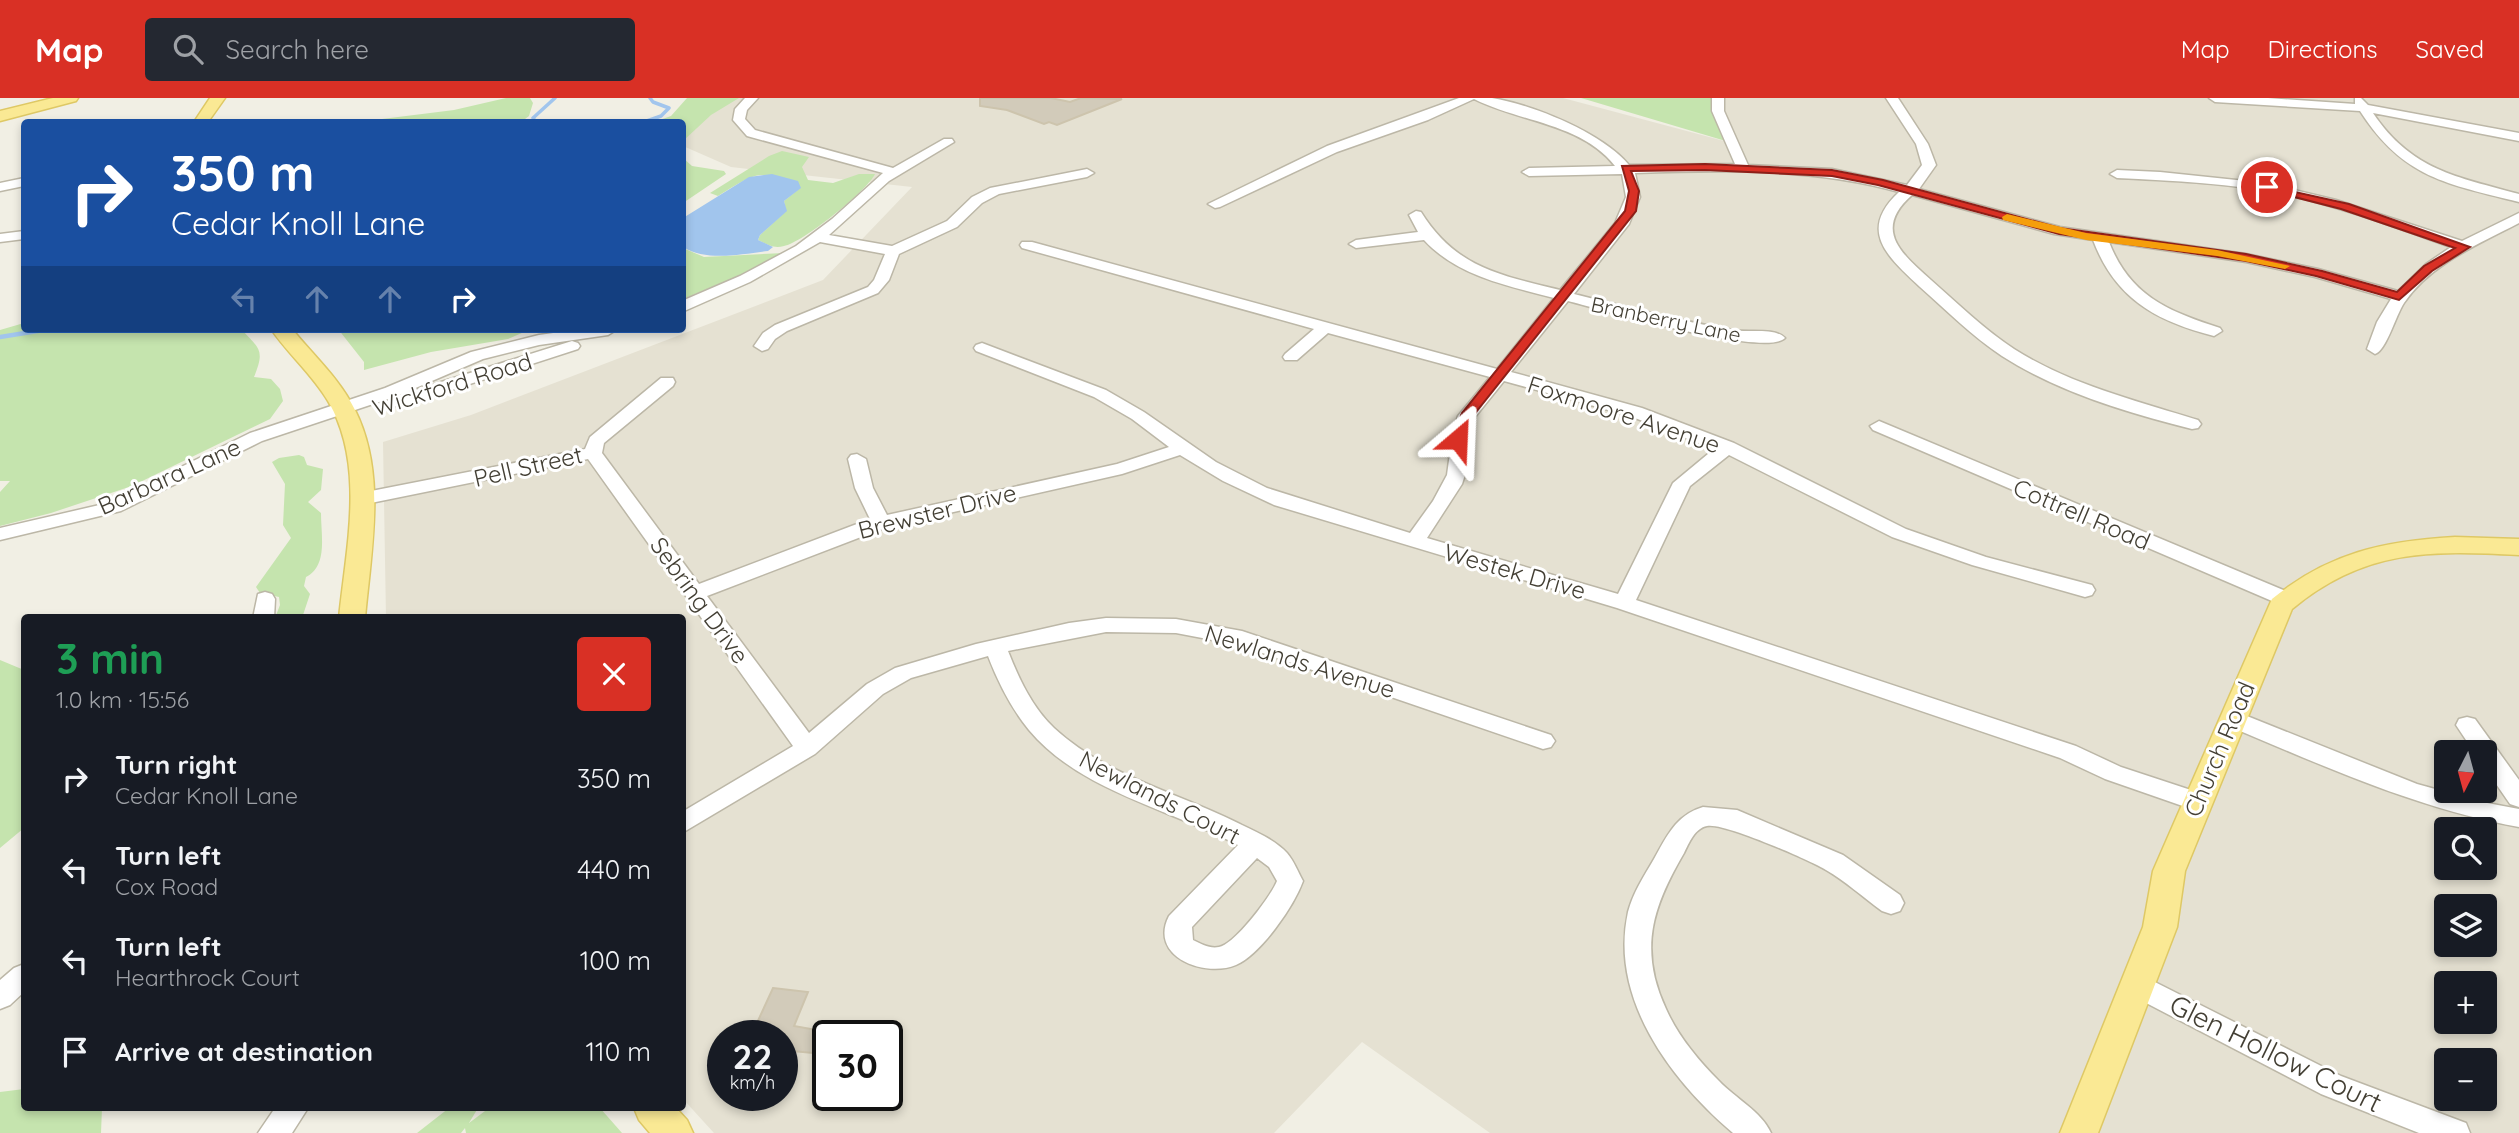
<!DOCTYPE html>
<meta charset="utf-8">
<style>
:root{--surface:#171b24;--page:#242831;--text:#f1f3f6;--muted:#9ea1a6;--accent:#d93025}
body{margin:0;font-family:Quicksand,sans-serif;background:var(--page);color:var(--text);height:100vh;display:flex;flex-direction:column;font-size:26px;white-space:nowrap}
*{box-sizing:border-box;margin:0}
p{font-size:23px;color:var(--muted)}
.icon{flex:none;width:38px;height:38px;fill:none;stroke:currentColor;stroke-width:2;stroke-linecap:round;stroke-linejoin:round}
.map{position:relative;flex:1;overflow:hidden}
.panel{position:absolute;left:21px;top:516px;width:665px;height:497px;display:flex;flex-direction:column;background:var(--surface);border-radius:7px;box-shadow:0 4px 10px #0003}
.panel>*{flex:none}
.top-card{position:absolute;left:21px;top:21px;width:665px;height:214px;border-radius:7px;box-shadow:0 4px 10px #0003;background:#1a4fa0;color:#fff;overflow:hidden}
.needle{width:46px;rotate:186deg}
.fabs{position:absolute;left:2434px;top:642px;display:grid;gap:14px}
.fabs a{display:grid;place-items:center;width:63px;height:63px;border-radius:7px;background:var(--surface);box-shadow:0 4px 10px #0003;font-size:35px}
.speed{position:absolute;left:707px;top:922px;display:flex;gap:14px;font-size:35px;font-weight:700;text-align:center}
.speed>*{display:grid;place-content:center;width:91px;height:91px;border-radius:50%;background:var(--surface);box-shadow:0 4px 10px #0003;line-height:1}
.speed small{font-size:18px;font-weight:400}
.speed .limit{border:4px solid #111;border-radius:10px;background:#fff;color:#111}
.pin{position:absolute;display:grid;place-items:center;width:60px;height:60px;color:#fff;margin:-30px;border:4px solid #fff;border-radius:50%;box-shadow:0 2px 7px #0007}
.me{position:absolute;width:77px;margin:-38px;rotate:26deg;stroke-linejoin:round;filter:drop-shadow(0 0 5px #0008)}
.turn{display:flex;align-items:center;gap:24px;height:147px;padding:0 35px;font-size:32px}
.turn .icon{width:91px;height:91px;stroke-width:2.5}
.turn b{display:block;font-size:49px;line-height:60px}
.lanes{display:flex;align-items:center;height:66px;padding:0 35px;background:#0003;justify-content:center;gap:35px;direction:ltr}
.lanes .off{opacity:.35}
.round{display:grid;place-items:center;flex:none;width:74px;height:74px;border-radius:7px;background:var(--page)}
.head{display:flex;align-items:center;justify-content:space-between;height:119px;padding:0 35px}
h1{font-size:42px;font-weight:800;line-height:52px;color:#1e9e55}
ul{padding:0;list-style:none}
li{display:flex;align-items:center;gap:21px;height:91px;padding:0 35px}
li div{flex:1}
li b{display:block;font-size:26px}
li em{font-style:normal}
header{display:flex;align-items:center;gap:42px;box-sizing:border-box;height:98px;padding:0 35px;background:var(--accent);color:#fff}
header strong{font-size:33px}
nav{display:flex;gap:38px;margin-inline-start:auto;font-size:24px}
.search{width:490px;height:63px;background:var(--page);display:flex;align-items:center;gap:18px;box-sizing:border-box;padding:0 24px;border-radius:7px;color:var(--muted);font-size:26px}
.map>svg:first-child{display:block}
</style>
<header>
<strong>Map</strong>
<div class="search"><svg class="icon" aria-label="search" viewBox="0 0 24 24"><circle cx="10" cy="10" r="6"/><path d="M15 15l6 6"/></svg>Search here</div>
<nav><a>Map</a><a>Directions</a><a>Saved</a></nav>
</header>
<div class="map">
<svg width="2519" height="1035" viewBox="0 0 2519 1035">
<rect width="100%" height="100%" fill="#f1efe4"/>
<path fill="#e5e1d2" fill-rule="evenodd" d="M735 0H1563L1728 44 1717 0H2519V1035H1490L1362 944 1274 1035H714L683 1001 682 520H386L383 344 471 317 823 182 912 89 731 69 683 48V36ZM2446 654H2485V693H2446ZM2446 732H2485V770H2446ZM2446 808H2485V847H2446ZM2446 886H2485V924H2446ZM723 938H782V998H723ZM828 938H887V998H828ZM2446 962H2485V1001H2446Z"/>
<path fill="#c5e4ae" d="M506 0H530L533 5 529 18 521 24H358L454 12Z
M687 0H739L711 17 683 43 682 24H654L671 18Z
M1581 0H1716L1729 44Z
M782 53 809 59 802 69 808 82 833 85 859 76H875C867 93 802 145 784 148 773 151 767 146 758 142L760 137 786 113 784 103 800 90C759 69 756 75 718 98L710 95 769 58Z
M683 60 692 68 724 73 726 76 683 105Z
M683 150 704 159 784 155 750 173 683 201Z
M24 225V231H241C260 251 265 252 254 279L271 281 280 291 283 303 270 321 132 388 51 415 0 428V394L10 383H0V232Z
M338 231H531L508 241 431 254 364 272V264Z
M299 357 304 359 307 367 323 371 321 392 308 404 321 415C321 438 328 468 306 479L304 488 310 496 302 520H275L280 507 279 499 260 495 256 489 291 440 283 427 285 386 272 364 279 360Z
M0 562 24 572V730L0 750Z
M24 991V1010H102L101 1035H0V994Z
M449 1010H478L469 1025 489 1010H600L622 1035H466L465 1030 461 1035H417Z"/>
<path fill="#a1c5ed" d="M772 76 798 83 801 90 784 103 787 113 760 137 758 142 773 149 768 153C741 156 707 164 683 149V120L749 79Z"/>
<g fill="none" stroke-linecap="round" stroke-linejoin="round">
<path stroke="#a1c5ed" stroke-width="3.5" d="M536 24 533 20 555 0
M644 24 661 18 669 10 653 4 650 0"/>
<path stroke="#a1c5ed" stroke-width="4.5" d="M0 239 50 231"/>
</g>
<path fill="#d2cbba" stroke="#cdc4ad" stroke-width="2" d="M980 0H1051L1070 4 1081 0 1122 1 1057 27 1049 24 1044 26 1007 12 980 8Z
M773 890 808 894 794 928 828 934V953L815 952 813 955 782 952V938H751Z"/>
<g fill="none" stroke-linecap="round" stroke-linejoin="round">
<defs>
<path id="minor" d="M745 0H758L747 12 745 21 755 32 893 70 944 41H952L954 44 889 83 829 137 892 148 947 123 972 99 990 90 1087 71 1094 75 1087 79 999 96 982 105 957 129 899 156 889 182 878 195 787 233 775 241 768 251 762 253 754 248 763 235 775 227 868 189 874 182 885 156 820 144 750 184 682 214V203L740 178 796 148 832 121 883 75 747 38 733 22 735 11Z
M1459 0C1469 0 1481 0 1492 0 1534 7 1602 35 1629 67L1735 66 1712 13V0H1724V13L1748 67 1832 71 1907 87 1922 67 1916 46 1886 0H1898L1928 46 1936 67 1919 91 2060 129 2246 156 2318 171 2398 193 2426 166 2451 149C2397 130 2344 110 2288 97 2232 85 2174 83 2117 80L2110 76 2117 72 2160 74 2265 85 2336 102 2462 143 2519 115V125C2479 146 2430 166 2404 205 2396 217 2386 253 2375 256L2367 251 2377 224 2391 201 2315 179 2246 164 2109 144C2130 198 2168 213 2220 230L2222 233 2214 238C2155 223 2115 200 2093 142L2054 136 1912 97C1872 132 1902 156 1931 182 1958 206 1984 231 2014 251 2069 286 2136 303 2198 322L2201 326 2198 330 2192 331C2128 315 2058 294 2002 258 1972 238 1947 213 1920 189 1888 159 1857 133 1899 94 1814 70 1723 72 1635 75L1640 99 1629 126 1574 196C1627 209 1679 223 1733 232 1747 235 1775 229 1785 240 1766 260 1600 211 1568 203L1511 274 1642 310 1734 345 1906 431 1986 459 2092 487 2095 492 2092 497 2085 499 1972 467 1892 439 1729 357 1690 388 1636 502 2076 648 2121 669 2206 697 2209 704 2206 711 2197 713 2105 681 2060 660 1617 510 1274 407 1223 383 1180 357 1122 376 887 429 707 498 809 635 867 586 895 570 976 546 1069 525 1106 520 1176 521 1242 533 1551 637 1555 643 1551 649 1543 651 1239 547 1176 535 1106 534 1008 553C1019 581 1032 609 1054 630 1107 679 1180 695 1242 727 1257 734 1276 743 1287 755 1294 763 1298 774 1303 783 1294 808 1261 856 1236 867 1205 880 1148 859 1169 818L1238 747C1170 711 1080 693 1029 632 1011 610 998 584 988 558L911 580 883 596 815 656 682 735V714L793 648 588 361 361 407 352 401 361 395 585 351 590 339 661 280H673L675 284 673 288 604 345 602 355 699 486 870 421 855 390 848 361 851 357 857 356 866 361 873 390 887 417 1117 366 1169 349 1132 321 1094 299 976 253 974 250 976 247 982 245 1106 292 1144 314 1216 364 1267 390 1410 435 1433 403 1447 377 1453 333 1458 318 1490 279 1328 235 1297 262H1285L1283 259 1285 256 1314 231 1022 150 1020 147 1022 144H1032L1497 271 1554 200C1508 188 1457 178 1424 142L1356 150 1349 146 1356 142 1418 134 1409 117 1416 113 1421 114C1456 170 1500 177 1560 192L1615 125 1626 99 1622 76 1529 78 1522 74 1529 70 1615 68C1581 25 1519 24 1474 1L1428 22 1337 54 1220 109 1215 110 1208 106 1327 48ZM1504 283 1630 318 1714 351 1673 385 1618 496 1427 440 1462 386 1467 370 1470 333 1475 319ZM1257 760 1269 769 1277 783C1271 798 1235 846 1219 849 1210 851 1201 846 1193 842L1192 829Z
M2209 0H2268L2355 6V0H2361L2368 7 2519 35V43L2373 15C2411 72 2457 79 2519 96V104C2447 86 2403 80 2360 13L2215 4Z
M24 80V88L0 93V85Z
M24 133V141L0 144V136Z
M582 231 616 232 608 237 539 247 483 261 397 298 262 343 121 413 0 442V430L108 405 250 335 385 290 471 254 539 237Z
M572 243 578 245 580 248 578 251 402 308H390L387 304 390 300Z
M1879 323 2293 496 2296 501 2293 506H2279L1873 332 1870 328Z
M265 494 272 496 275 501 274 520H253L258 496Z
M2232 612 2417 686 2482 704 2519 711V729C2415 710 2321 667 2224 626L2221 620 2224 614Z
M2467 619 2475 621 2519 682V709L2510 706 2485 670V654H2474L2456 627 2459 621Z
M1703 709 1737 712 1843 757 1900 797 1904 805 1900 813 1891 816 1882 813C1863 799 1845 783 1826 772 1809 762 1723 724 1707 728 1695 730 1689 745 1684 755 1653 808 1638 851 1666 911 1678 938 1698 962 1719 983 1735 1000 1762 1014 1771 1035H1733C1671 982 1609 901 1628 814 1633 795 1644 778 1654 761 1667 738 1676 717 1703 709Z
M24 866V894L10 907 0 911V882L14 870Z
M2137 875 2341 978 2466 1025 2470 1035H2419L2321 996 2127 895 2123 887 2127 879Z
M275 1010H308L292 1035H258Z"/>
<path id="major" d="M53 0H78L76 3 0 23V13Z
M210 0H225L208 24H194Z
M271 231H292C313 257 340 281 355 312 387 376 371 452 365 520H339C346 450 366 367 328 303 312 276 288 256 271 231Z
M2455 439 2519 441V457C2430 452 2364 451 2292 511L2185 773 2177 829 2098 1035H2060L2143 829 2153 773 2272 501C2329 455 2383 443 2455 439Z
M634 1010H676L687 1022 693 1035H650L639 1022Z"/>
</defs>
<use href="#minor" stroke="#bcb7a7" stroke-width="3"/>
<use href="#major" stroke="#dec865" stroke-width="3"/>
<use href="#minor" fill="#fff" fill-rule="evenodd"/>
<use href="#major" fill="#fae994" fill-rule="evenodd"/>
</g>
<path fill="#d93025" stroke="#8d1f18" stroke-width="2" d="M1705 66 1832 72 1883 82 2060 130 2246 156 2322 173 2397 194 2424 168 2455 150 2341 111 2263 91V87L2349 106 2470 149 2432 173 2399 202 2316 178 2246 163 2059 136 1878 87 1832 78 1705 72 1631 73 1639 93 1636 113 1473 318 1463 344H1453L1451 341 1462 315 1625 113 1629 93 1622 68Z"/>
<path fill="#f59e0b" d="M2007 116 2086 135 2217 152 2290 168 2285 171 2217 158 2086 142 2003 122 2002 119Z"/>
<g text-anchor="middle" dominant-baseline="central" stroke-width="6" stroke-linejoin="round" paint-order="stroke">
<g font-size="21" fill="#433f34" stroke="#fff">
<text transform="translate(1666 221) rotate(12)">Branberry Lane</text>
</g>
<g font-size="24" fill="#433f34" stroke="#fff">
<text transform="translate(452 286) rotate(-17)">Wickford Road</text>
<text transform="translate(1624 316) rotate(18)">Foxmoore Avenue</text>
<text transform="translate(528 368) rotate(-13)">Pell Street</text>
<text transform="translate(169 378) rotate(-24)">Barbara Lane</text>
<text transform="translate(937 413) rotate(-14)">Brewster Drive</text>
<text transform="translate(2082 416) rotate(23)">Cottrell Road</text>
<text transform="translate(1515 473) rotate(16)">Westek Drive</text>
<text transform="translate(700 502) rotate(54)">Sebring Drive</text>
<text transform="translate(1300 563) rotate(17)">Newlands Avenue</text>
<text transform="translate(2219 651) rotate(-67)">Church Road</text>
<text transform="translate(1160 699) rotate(27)">Newlands Court</text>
</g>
<g font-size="28" fill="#433f34" stroke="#fff">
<text transform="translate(2276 955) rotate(26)">Glen Hollow Court</text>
</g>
</g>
</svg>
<div class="fabs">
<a><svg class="needle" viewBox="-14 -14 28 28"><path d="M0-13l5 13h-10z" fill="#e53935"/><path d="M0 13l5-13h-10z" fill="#9ea1a6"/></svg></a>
<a><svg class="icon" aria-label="search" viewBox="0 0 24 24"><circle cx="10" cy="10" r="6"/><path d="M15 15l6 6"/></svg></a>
<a><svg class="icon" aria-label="layers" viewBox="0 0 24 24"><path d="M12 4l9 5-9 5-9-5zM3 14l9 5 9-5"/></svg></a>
<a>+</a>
<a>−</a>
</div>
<div class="speed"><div>22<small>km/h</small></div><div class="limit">30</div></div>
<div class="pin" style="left:2267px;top:89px;background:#d93025"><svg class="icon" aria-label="arrive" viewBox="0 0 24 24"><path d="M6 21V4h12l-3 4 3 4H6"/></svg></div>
<svg class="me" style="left:1458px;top:341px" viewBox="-20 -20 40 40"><path d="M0-17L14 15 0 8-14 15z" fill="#d93025" stroke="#fff" stroke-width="4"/></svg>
<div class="top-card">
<div class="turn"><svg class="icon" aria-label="right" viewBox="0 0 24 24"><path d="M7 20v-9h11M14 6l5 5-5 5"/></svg><div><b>350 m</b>Cedar Knoll Lane</div></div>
<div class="lanes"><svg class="icon off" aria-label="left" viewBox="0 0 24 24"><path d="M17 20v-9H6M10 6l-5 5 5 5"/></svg><svg class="icon off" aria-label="ahead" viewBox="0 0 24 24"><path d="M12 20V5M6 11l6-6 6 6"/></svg><svg class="icon off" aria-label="ahead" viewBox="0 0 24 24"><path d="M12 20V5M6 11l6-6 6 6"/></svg><svg class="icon" aria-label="right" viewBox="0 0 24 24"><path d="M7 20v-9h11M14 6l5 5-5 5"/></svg></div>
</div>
<section class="panel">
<div class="head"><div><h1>3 min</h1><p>1.0 km · 15:56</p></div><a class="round" style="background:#d93025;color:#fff"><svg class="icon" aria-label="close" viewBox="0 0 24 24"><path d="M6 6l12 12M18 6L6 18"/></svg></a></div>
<ul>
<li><svg class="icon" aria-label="right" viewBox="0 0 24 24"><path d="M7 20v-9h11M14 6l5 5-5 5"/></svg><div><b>Turn right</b><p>Cedar Knoll Lane</p></div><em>350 m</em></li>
<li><svg class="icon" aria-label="left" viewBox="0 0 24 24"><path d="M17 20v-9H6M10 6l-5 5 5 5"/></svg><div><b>Turn left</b><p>Cox Road</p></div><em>440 m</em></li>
<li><svg class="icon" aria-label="left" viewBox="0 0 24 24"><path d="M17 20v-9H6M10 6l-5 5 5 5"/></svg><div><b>Turn left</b><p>Hearthrock Court</p></div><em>100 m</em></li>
<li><svg class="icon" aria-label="arrive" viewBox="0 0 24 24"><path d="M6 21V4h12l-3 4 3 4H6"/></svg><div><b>Arrive at destination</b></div><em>110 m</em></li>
</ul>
</section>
</div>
